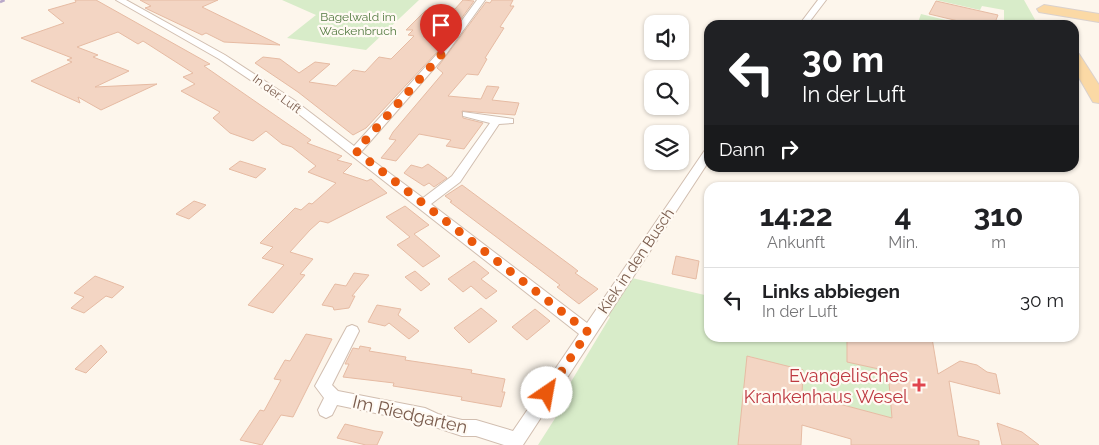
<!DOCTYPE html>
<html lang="de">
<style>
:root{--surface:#fff;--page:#f6f6f6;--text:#202124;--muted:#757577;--line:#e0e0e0}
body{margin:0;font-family:Raleway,sans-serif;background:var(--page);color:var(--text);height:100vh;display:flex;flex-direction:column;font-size:19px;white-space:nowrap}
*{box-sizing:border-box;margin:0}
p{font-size:16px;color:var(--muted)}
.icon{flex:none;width:28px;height:28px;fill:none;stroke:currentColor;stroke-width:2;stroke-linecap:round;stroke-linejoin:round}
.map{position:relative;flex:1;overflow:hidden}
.sheet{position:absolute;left:704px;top:182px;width:375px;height:160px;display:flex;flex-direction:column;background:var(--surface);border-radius:15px;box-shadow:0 1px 4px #0004}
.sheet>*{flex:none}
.banner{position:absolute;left:704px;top:20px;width:375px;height:152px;border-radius:15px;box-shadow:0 1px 4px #0004;background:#202124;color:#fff;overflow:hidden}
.buttons{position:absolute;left:644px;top:15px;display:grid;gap:10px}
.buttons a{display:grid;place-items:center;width:45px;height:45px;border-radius:10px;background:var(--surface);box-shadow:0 1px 4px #0004;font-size:25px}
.pin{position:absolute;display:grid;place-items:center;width:42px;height:42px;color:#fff;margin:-51px -21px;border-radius:50% 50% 50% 0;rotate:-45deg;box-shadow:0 0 5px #0007}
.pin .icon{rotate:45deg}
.me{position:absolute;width:55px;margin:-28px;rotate:33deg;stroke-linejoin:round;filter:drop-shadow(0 0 4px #0008)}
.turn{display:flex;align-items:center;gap:18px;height:105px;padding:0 15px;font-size:22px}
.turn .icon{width:65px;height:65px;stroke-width:2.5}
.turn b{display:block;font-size:35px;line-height:42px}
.then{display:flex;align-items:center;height:48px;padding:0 15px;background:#0003;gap:10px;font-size:19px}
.eta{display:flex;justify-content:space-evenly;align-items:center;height:85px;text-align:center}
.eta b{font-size:30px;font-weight:700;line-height:35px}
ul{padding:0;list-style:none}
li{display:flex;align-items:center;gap:15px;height:65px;padding:0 15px;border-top:1px solid var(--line)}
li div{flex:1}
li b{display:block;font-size:19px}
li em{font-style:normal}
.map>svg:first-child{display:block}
</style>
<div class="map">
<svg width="1099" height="445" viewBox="0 0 1099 445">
<rect width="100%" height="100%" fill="#fdf6ec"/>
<path fill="#d8ecc9" d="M282 0H419L366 50 287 38 316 15Z
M936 0H1024L1038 25H1015L1004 22V10L982 6 980 10Z
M921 14 966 25H917Z
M632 278 709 296V338H847L848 362 888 371 892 418 802 394V370L748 356 738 445H538L570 395 566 390 610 317 607 315Z"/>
<path fill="#f3d5c3" stroke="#e6bba3" d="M75 0H96L210 64 204 66 311 140 307 143 342 156 337 160 352 164 343 173 367 181 371 179 387 193 328 223 320 221 310 230 290 252 313 259 300 274 305 275 273 313 248 305 284 265 262 258 273 247 260 243 295 208 301 210 309 203 312 204 336 183 308 172 316 166 292 147 282 144 266 131 253 141 230 133 213 118 220 112 181 91 195 84 183 77 193 73 143 41 138 44 118 32 77 47 98 55 93 57 129 71 95 87 157 84 101 110 78 97 80 103 31 81 72 62 67 60 72 58 21 38 64 23 48 10 76 2Z
M140 0H218L202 7 280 45 224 42 206 33 202 35 145 8 151 6Z
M463 0 474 1 437 52 366 128 353 135 298 92 255 63 263 57 280 59 299 73 315 62 330 64 309 82 336 86 353 70 365 72 379 57 391 59 414 36 408 35 413 30H406L425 11 431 12 437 6 455 9Z
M492 0H513L510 6H514L500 27 504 28 485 58 487 59 478 75 467 74 448 96 481 99 487 86 499 87 492 100 519 103 515 115 462 111 463 118 483 123 464 149 446 146 451 140 419 134 396 161 381 158 396 140 389 139 393 132 443 73 437 68 486 2 490 3Z
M936 1 989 13 998 15 994 25H975L929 14Z
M240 161 266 169 256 178 229 169Z
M428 164 447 178 434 187 429 183 424 186 404 173 411 165 422 168Z
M462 185 573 267 578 271 575 273 598 289 579 304 557 287 560 285 450 202 452 201 445 196Z
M194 201 206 205 189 219 176 214Z
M405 206 429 225 414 234 440 256 423 267 397 245 410 237 386 217Z
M676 256 699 261 696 279 672 274Z
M474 261 489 273 481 279 497 291 486 299 471 286 463 292 448 279Z
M415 271 430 284 421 291 405 277Z
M354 273 369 275 352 296H355L349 308 334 310 333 307 322 305 335 284 346 286Z
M95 276 124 287 112 298 106 296 84 313 71 308 84 297 74 293Z
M377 305 401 309 398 315 419 331 409 339 389 323 385 326 368 322Z
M481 308 497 321 469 343 454 328Z
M535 309 550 321 527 340 512 327Z
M306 334 332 339 293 417 281 415 262 445 240 440 260 410 264 411 281 380 274 379 285 360 290 361Z
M847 338 863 341 871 338H932L938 374 960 361 977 365 987 372 996 374 1000 394 949 381 958 436 979 441V445H851V439L802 425 801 445H738L747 356 803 370 802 394 892 418 888 371 847 362Z
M101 345 107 352 86 373 75 369Z
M360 346 371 348 369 351 406 357 405 360 472 370 471 373 505 379 502 392H505L501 407 461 400 462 397 393 386 394 383 343 377 349 364H345L353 348 359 349Z
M997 423 1022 432 1039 445H1002Z
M345 424 375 431 383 432 377 445H366L337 438Z"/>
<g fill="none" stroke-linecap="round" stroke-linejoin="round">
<defs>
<path id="street" d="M116 0H126L225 55 294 100 354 146 438 53 477 0H485L444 57 361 152 423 198 452 176 490 123 463 116V112L513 119V123L499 124 460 182 431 204 587 323 705 150 709 149V161L523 445H504L476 436H462L423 423 337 405 332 415 326 418 320 415 318 410 324 398 315 386 347 327 352 325 357 327 359 331 332 385 338 391 425 408 438 414 462 420H476L513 431 579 334 286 104 219 59Z
M818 0H826L807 25H799Z"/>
<path id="primary" d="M1044 5 1099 14V22L1039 12 1037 9Z
M1074 52 1079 54 1099 85V103L1093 102 1074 69Z"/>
</defs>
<use href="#street" stroke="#d1beb0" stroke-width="2"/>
<use href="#primary" stroke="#dad1cd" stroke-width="2"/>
<use href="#street" fill="#fff" fill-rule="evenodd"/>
<use href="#primary" fill="#fbd9a5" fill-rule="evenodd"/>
<path stroke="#b9a8c9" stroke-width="2.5" stroke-dasharray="5 4" stroke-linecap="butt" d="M0 2 5 0"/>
</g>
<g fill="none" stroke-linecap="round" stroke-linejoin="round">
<path stroke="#ea580c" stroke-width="9" stroke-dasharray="0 16.2" d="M441 55 356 151 588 332 547 393"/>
</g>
<path fill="#e0444e" stroke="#fffaf3" stroke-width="2" d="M916.5 377.5h5v5h5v5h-5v5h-5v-5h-5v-5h5z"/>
<g text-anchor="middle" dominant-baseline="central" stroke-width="4.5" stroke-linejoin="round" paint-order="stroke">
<g font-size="12" fill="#537a41" stroke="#fffaf3">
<text x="358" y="17">Bagelwald im<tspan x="358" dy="14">Wackenbruch</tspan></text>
</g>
<g font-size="12" fill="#7a5c4d" stroke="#fffaf3">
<text transform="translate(277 94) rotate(36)">In der Luft</text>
</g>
<g font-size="15" fill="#7a5c4d" stroke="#fffaf3">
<text transform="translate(636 261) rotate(-56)">Kiek in den Busch</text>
</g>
<g font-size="18" fill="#be3a42" stroke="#fffaf3" text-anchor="end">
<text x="908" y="375">Evangelisches<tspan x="908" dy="21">Krankenhaus Wesel</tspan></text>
</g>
<g font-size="18" fill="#7a5c4d" stroke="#fffaf3">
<text transform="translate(410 414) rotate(13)">Im Riedgarten</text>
</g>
</g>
</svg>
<div class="buttons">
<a><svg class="icon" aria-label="sound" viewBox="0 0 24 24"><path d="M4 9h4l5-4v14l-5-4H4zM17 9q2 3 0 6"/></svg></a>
<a><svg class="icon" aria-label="search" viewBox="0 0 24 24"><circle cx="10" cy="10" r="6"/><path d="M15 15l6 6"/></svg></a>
<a><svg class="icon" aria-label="layers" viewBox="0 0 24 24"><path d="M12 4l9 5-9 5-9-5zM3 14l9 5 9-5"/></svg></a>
</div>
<div class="pin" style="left:441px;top:55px;background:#d93025"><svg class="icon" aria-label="arrive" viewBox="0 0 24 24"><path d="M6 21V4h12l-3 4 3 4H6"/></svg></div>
<svg class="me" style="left:547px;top:393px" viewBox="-20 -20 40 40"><circle r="19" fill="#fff"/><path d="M0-13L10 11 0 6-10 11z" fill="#ea580c"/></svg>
<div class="banner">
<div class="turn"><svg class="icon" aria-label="left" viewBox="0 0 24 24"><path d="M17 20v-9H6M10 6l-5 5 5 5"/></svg><div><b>30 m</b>In der Luft</div></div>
<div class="then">Dann<svg class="icon" aria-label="right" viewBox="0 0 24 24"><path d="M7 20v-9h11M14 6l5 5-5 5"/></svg></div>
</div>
<section class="sheet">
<div class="eta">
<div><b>14:22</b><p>Ankunft</p></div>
<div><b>4</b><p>Min.</p></div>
<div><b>310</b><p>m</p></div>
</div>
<ul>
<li><svg class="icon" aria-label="left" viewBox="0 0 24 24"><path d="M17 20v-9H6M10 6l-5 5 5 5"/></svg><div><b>Links abbiegen</b><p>In der Luft</p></div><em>30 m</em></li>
</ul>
</section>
</div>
